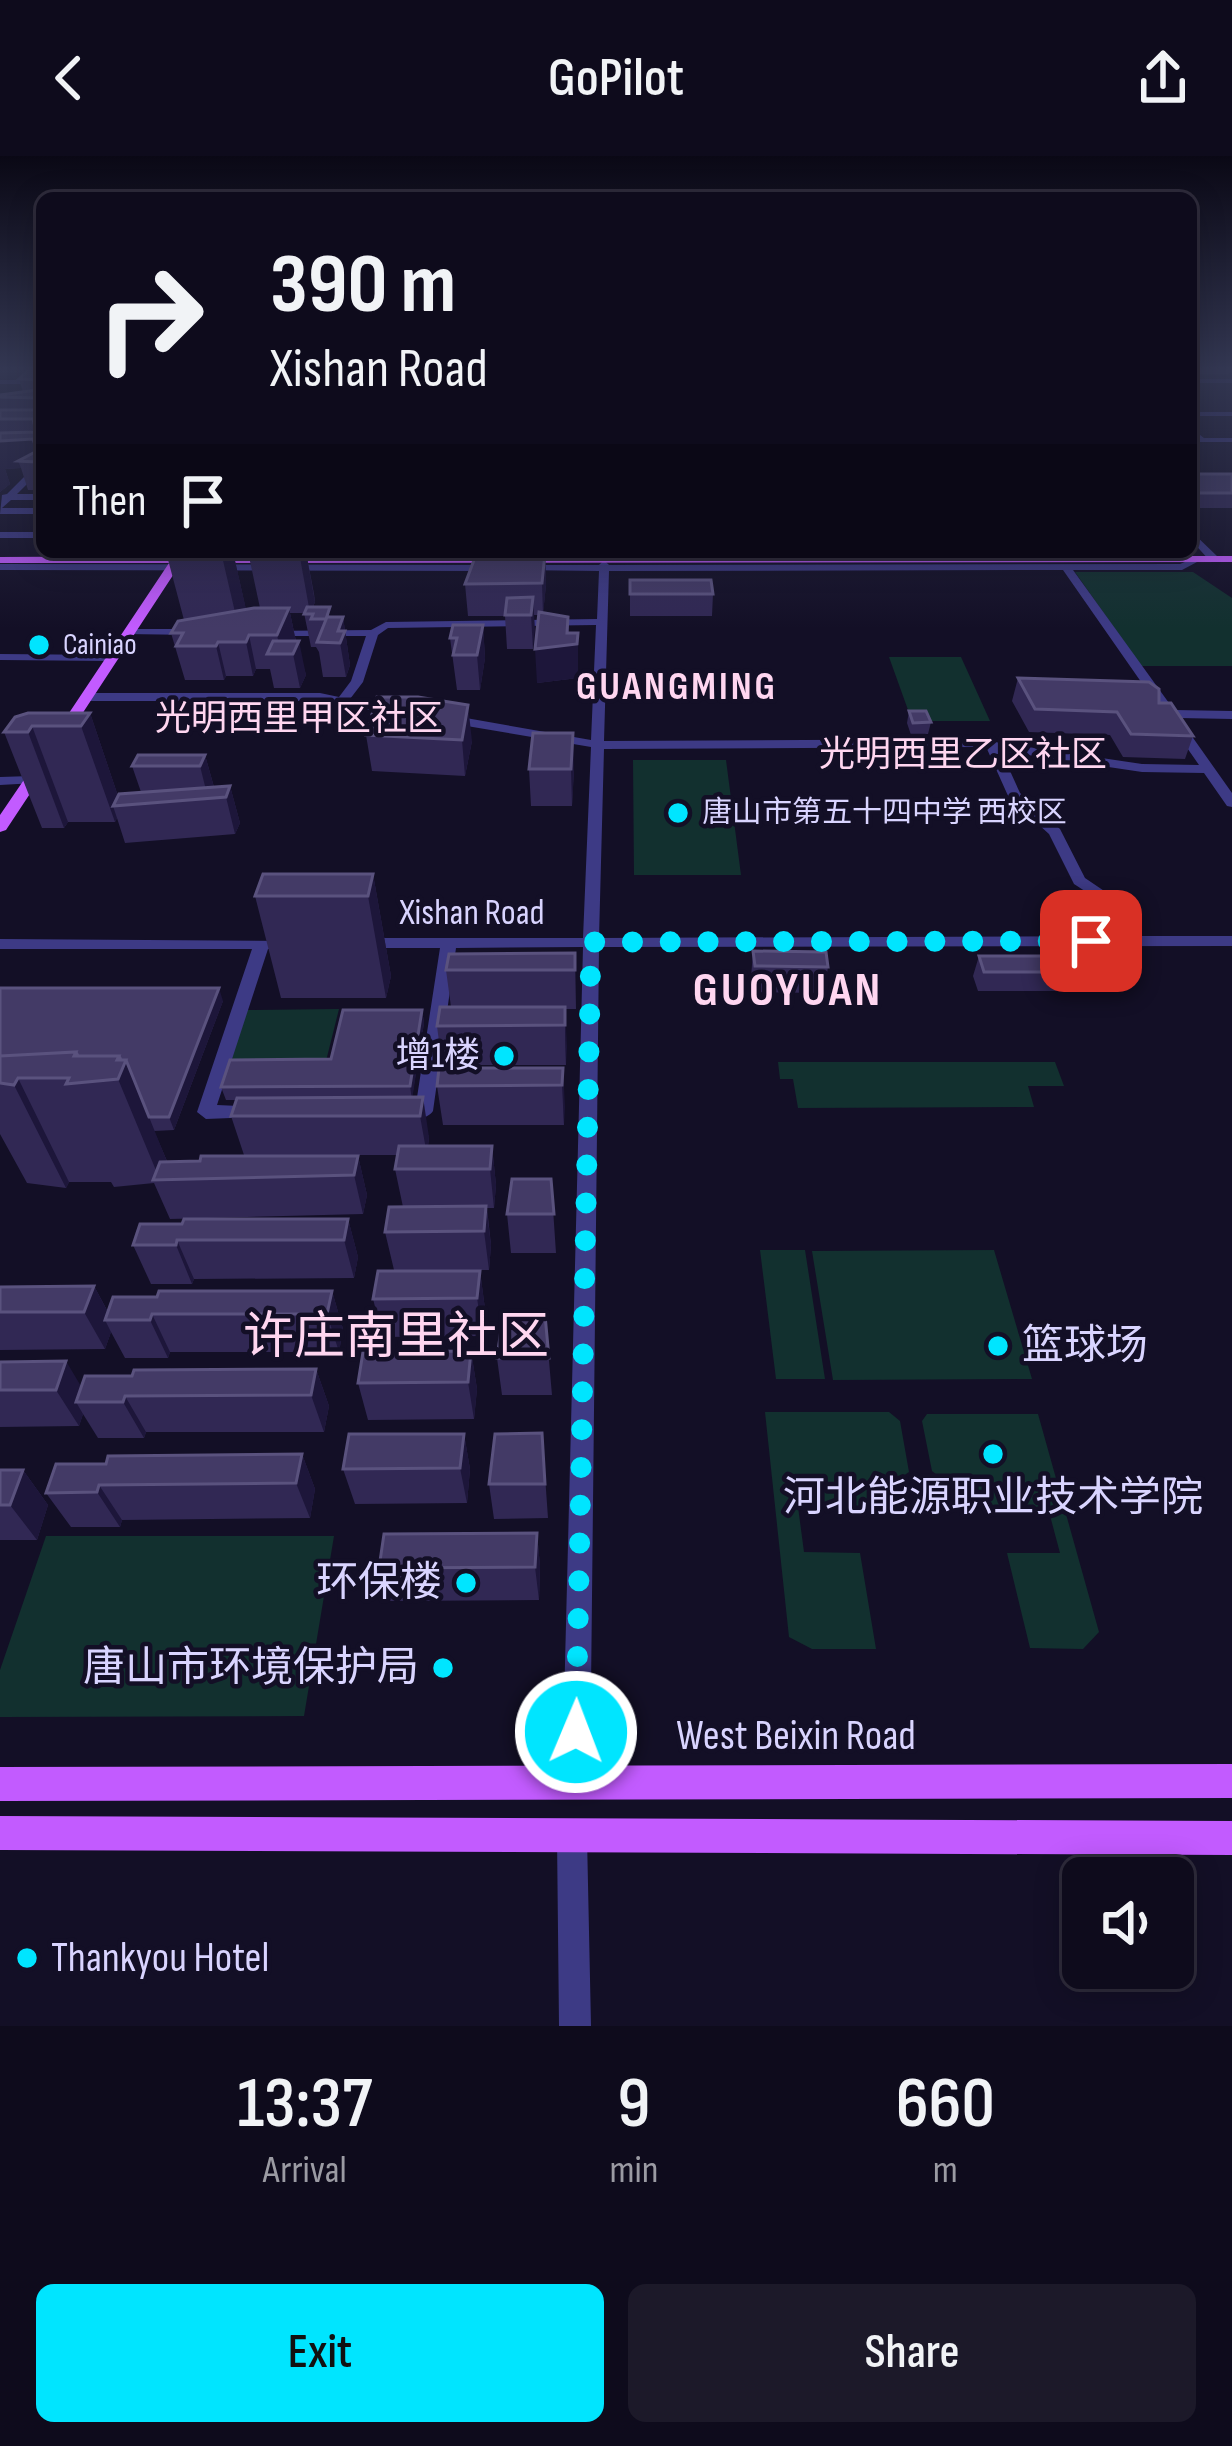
<!DOCTYPE html>
<meta charset="utf-8">
<style>
:root{--surface:#0e0b1c;--page:#1c1929;--text:#f1f3f6;--muted:#9b9ba3;--line:#2e2b3b;--accent:#00e5ff}
body{margin:0;font-family:"Sofia Sans Condensed","Noto Sans SC",sans-serif;background:var(--page);color:var(--text);height:100vh;display:flex;flex-direction:column;font-size:45px;white-space:nowrap}
*{box-sizing:border-box;margin:0}
p{font-size:39px;color:var(--muted)}
.icon{flex:none;width:66px;height:66px;fill:none;stroke:currentColor;stroke-width:2;stroke-linecap:round;stroke-linejoin:round}
.map{position:relative;height:1870px;overflow:hidden}
.side{display:flex;flex-direction:column;background:var(--surface);flex:1}
.side>*{flex:none}
.hud{position:absolute;left:36px;top:36px;width:1161px;height:366px;border-radius:18px;box-shadow:0 6px 30px #0003,0 0 0 3px var(--line);background:#0e0b1c;color:var(--text);overflow:hidden}
.tools{position:absolute;left:1062px;top:1701px;display:grid;gap:24px}
.tools a{display:grid;place-items:center;width:132px;height:132px;border-radius:18px;background:var(--surface);box-shadow:0 6px 30px #0003,0 0 0 3px var(--line);font-size:60px}
.pin{position:absolute;display:grid;place-items:center;width:102px;height:102px;color:#fff;margin:-51px;border-radius:24px;box-shadow:0 6px 18px #0006}
.me{position:absolute;width:132px;margin:-66px;rotate:1deg;stroke-linejoin:round;filter:drop-shadow(0 0 9px #0008)}
.turn{display:flex;align-items:center;gap:42px;height:252px;padding:0 36px;font-size:54px}
.turn .icon{width:156px;height:156px;stroke-width:2.5}
.turn b{display:block;font-size:84px;line-height:102px}
.then{display:flex;align-items:center;height:114px;padding:0 36px;background:#0003;gap:24px;font-size:45px}
.eta{display:flex;justify-content:space-evenly;align-items:center;height:204px;text-align:center}
.eta b{font-size:72px;font-weight:600;line-height:84px}
.action{display:flex;gap:24px;margin-top:auto;padding:24px 36px}
.action a{flex:1;height:138px;border-radius:18px;background:var(--accent);color:#111;font-size:48px;font-weight:600;line-height:138px;text-align:center}
.action a+a{background:var(--page);color:var(--text)}
header{display:flex;justify-content:space-between;align-items:center;height:156px;padding:0 36px;background:var(--surface);font-size:54px;font-weight:600}
.map>svg:first-child{display:block}
</style>
<header><svg class="icon" aria-label="back" viewBox="0 0 24 24"><path d="M15 5l-7 7 7 7"/></svg>GoPilot<svg class="icon" aria-label="share" viewBox="0 0 24 24"><path d="M12 15V3M7 8l5-5 5 5M5 13v7h14v-7"/></svg></header>
<div class="map">
<svg width="1232" height="1870" viewBox="0 0 1232 1870">
<rect width="100%" height="100%" fill="#130f26"/>
<path fill="#12302f" d="M1075 416H1193L1232 442V510H1141Z
M889 501H961L990 565H912Z
M633 604H726L741 719H634Z
M339 853 324 913H225L245 854Z
M778 906H1055L1064 930H1028L1034 951 798 952 793 923H780Z
M760 1094H805L825 1223H776Z
M994 1094 1032 1223 833 1224 812 1095Z
M765 1256H889L900 1265 909 1316 900 1322 906 1351H798L804 1396 860 1397 876 1493H812L789 1481Z
M927 1258H1038L1099 1476 1083 1493 1030 1492 1007 1397H1060L1048 1352 947 1351 942 1323 932 1315 922 1265Z
M46 1380H334L304 1560 0 1561V1514Z"/>
<g fill="none" stroke-linecap="round" stroke-linejoin="round">
<path fill="#3d3a85" fill-rule="evenodd" d="M1191 223H1232V227H1191Z
M0 224H42V228H0Z
M1191 256H1232V260H1191Z
M1191 272 1204 282H1232V286H1199L1191 278Z
M42 315V321L30 325 17 338H42V344H11L2 352H42V358H0L2 339 7 338 24 321Z
M1191 375 1218 401V405H1210L1191 384Z
M0 376H42V382H0Z
M1192 403 1197 406 1182 414H1073L1174 554 1232 555V563L1179 562 1232 637V651L1227 650 1204 617 1142 616 1001 595 1020 637 1060 673 1085 722 1119 745 1137 780H1232V790L599 791 590 1627 586 1637 576 1641 566 1637 562 1627 583 791 456 792 433 955C427 965 404 965 398 955L401 950 416 948 440 792H361L353 787 361 782H583L591 591 449 567 443 563 449 559 591 584 596 469 388 472 378 479 363 526 350 543 402 552 404 555 398 559 320 545H86L80 541 86 537H320L339 541 351 525 366 480H270L264 477 266 475 371 474 386 466 597 463 599 415 517 414 516 412 521 409H599L604 404 609 409 1180 408ZM1063 414 1199 609 1142 608 975 583 604 585 609 415ZM975 591 987 593 1009 642 1049 678 1074 728 1108 750 1121 780 599 782 604 593Z
M0 408 493 409 498 412 493 415 0 414Z
M129 473H195L201 476 195 479 125 478V474Z
M0 498 112 499 118 502 112 505 0 504Z
M31 620 36 621V627L0 629V621Z
M0 783 297 785 299 788 297 791 268 793 217 949 259 951 262 956 259 961 206 963 197 956 252 793H0Z
M572 1666 582 1671 587 1681 591 1870H559L557 1681 562 1671Z"/>
<path fill="#c25bff" fill-rule="evenodd" d="M177 396H187L186 400H1232V406L181 407 65 584H55L53 581 169 407H0V401L174 400Z
M39 607 47 612 6 674 0 676V659L34 609Z
M1232 1608V1642L0 1645V1611Z
M0 1660 1232 1665V1699L0 1694Z"/>
</g>
<path fill="#312854" d="M42 211V338L41 334H28L21 312 5 313 10 328 0 336V239L23 236 19 223Z
M1191 211H1231L1229 218H1191Z
M1191 318H1232V352H1191Z
M166 396H233L246 454 260 452 248 396H306L314 438 315 446 313 451 332 461H343L350 509 346 521H323L319 496 316 491H311L304 457H290L296 485 306 519 300 532H274L270 513H256L253 520H226L224 524H185L171 477 184 464Z
M545 397 546 429 543 457 568 461 569 477 578 522 537 527 539 459H534L533 493H507L505 460H468L465 428Z
M630 424 713 438 712 460H630Z
M483 469 485 502 480 534H457L450 482Z
M1018 522 1159 547 1193 580 1185 603 1123 601 1110 579 1029 576 1012 545Z
M909 555 931 566 928 578 911 579 907 567Z
M90 557 118 640 141 636 132 610 205 599 214 631 230 630 240 667 235 678 125 687 117 662 115 666H68L64 672H42L4 576Z
M366 579 472 585 465 620 372 615Z
M529 613H574L572 650H531Z
M373 718 391 820 386 842H281L255 740Z
M753 795 828 811 824 837 752 836 751 822Z
M575 797 576 853H565L566 909H442L437 870 451 851 446 814Z
M979 800 1101 816 1093 835H978L973 820Z
M0 832 223 845 174 974 154 975 167 1005 358 1000 367 1039 363 1058 170 1063 154 1027 114 1031 111 1026H69L66 1032 27 1027 0 978Z
M422 854 424 867 412 941 429 981 428 990H492L496 1029 494 1052H487L491 1089 489 1114H394L385 1076 403 1051 395 1013 398 999H244L231 960 236 944H226L221 931 331 903Z
M563 912 564 969H443L437 930Z
M551 1023 556 1097H511L507 1058Z
M348 1063 358 1101 354 1122 194 1123 192 1128H151L133 1089 182 1068Z
M480 1115 485 1153 483 1180 383 1181 373 1143Z
M94 1130 108 1156 157 1141 332 1135 343 1173 339 1196H170L168 1202H125L111 1176 105 1193 0 1194V1131Z
M545 1159 552 1239H502L497 1202Z
M471 1195 477 1233 474 1263 368 1264 358 1227Z
M0 1206 81 1230 132 1220 316 1213 329 1250 324 1276H146L144 1282H98L83 1258 79 1270 0 1271Z
M542 1277 548 1362 494 1363 489 1328Z
M464 1278 470 1313 467 1347 355 1348 343 1313Z
M302 1298 315 1333 310 1362 122 1364 120 1371H71L46 1337 106 1308Z
M0 1314H23L48 1349 37 1384H0Z
M537 1377 540 1410 539 1444 390 1445 379 1412Z"/>
<path fill="#1d163a" d="M33 283 42 310 36 306 18 305 21 312 5 313 10 328 0 336V285Z
M221 396H233L246 453 238 469Z
M299 396H306L315 446 310 457Z
M545 397 546 429 543 459 542 427Z
M533 441 535 474 533 493 531 459Z
M289 452 296 486 281 498 277 479Z
M343 461 350 509 346 521 338 475Z
M568 461 569 489 578 477V522L537 527 535 493Z
M483 469 485 502 480 534 477 499Z
M249 479 256 513 253 520 246 486Z
M299 485 306 519 300 532 293 498Z
M218 486 226 520 224 524 216 490Z
M468 549 472 585 465 620 462 584Z
M90 557 121 649 113 650 117 662 115 666 81 570Z
M32 570 68 666 64 672 28 576Z
M573 577 574 613 572 650 571 613Z
M205 599 215 635 208 642 200 610Z
M230 630 240 667 235 678 226 641Z
M373 718 391 820 386 842 368 740Z
M219 832 223 845 174 974 169 961Z
M565 851 567 891 566 909 565 869Z
M422 854 424 867 412 944 410 930Z
M119 900 126 904 168 1008 160 1024 118 923 117 904Z
M563 912 565 951 564 969 562 929Z
M18 922 69 1026 66 1032 14 929Z
M423 941 429 981 427 999 420 960Z
M492 990 496 1029 494 1052 490 1013Z
M358 1000 367 1039 363 1058 354 1019Z
M486 1050 491 1089 489 1114 484 1075Z
M348 1063 358 1101 354 1122 344 1084Z
M177 1084 194 1123 192 1128 176 1089Z
M480 1115 485 1153 483 1180 477 1142Z
M94 1130 112 1164H105L111 1176 105 1193 84 1156Z
M332 1135 343 1173 339 1196 327 1158Z
M152 1158 170 1196 168 1202 150 1164Z
M471 1195 477 1233 474 1263 468 1226Z
M66 1205 88 1242 76 1246 83 1258 79 1270 56 1234Z
M316 1213 329 1250 324 1276 311 1239Z
M125 1240 146 1276 144 1282 123 1246Z
M464 1278 470 1313 467 1347 460 1312Z
M302 1298 315 1333 310 1362 296 1327Z
M23 1314 48 1349 37 1384 10 1349Z
M99 1329 122 1364 120 1371 97 1336Z
M537 1377 540 1410 539 1444 535 1411Z"/>
<path fill="#433a66" stroke="#5a527e" stroke-width="3" d="M32 211H42V321H37L36 306 18 305 37 295 33 283 0 285V277L36 276 33 263H0V254H34L37 242 0 241V239L37 234V224L19 223Z
M1191 318H1232V337H1191Z
M477 396 545 397 542 427 465 428Z
M630 424H711L713 438H630Z
M533 441 531 459H505L507 442Z
M307 451H330L326 463H311L313 458H304Z
M254 452H289L277 479H249L246 486H218L216 490H176L183 477H171L178 465Z
M539 456 568 461 567 477H578L577 488 535 493Z
M327 461H343L338 475H345L340 487 317 486Z
M453 469H483L477 499H453L457 482H450Z
M273 485H299L293 498H267Z
M1018 522 1149 526 1159 533V547H1171L1193 580 1131 578 1117 556 1035 553Z
M377 541H418L468 549 462 584 366 579Z
M909 555H926L931 566 913 567Z
M28 557H90L81 570H32L28 576H4L15 561Z
M533 577H573L571 613H529Z
M138 599H205L200 610H132Z
M230 630 226 641 113 650 119 638Z
M263 718H373L368 740H255Z
M753 795 826 796 828 811 755 810Z
M575 797V814H446L449 798Z
M979 800H1093L1101 816H984Z
M0 832H219L169 961H149L126 904H121L119 900H78L76 896 0 900Z
M440 851H565V869L437 870Z
M343 854H422L410 930 221 931 230 904 331 903Z
M76 896 74 900H119L117 904H126L118 923 66 928 69 922H18L14 929 0 927V900Z
M439 912H563L562 929 437 930Z
M423 941 420 960H231L237 942Z
M399 990H492L490 1013H395Z
M201 1000H358L354 1019 153 1024 160 1006 200 1005Z
M512 1023H551L554 1058H507Z
M486 1050 484 1075 385 1076 389 1051Z
M184 1063H348L344 1084H177L176 1089H133L140 1068H182Z
M378 1115H480L477 1142 373 1143Z
M94 1130 84 1156H0V1131Z
M159 1135H332L327 1158H152L150 1164H105L113 1141H157Z
M503 1159H545L549 1202H497Z
M471 1195 468 1226 358 1227 363 1196Z
M66 1205 56 1234H0V1206Z
M316 1213 311 1239 125 1240 123 1246H76L85 1220H132L134 1214Z
M542 1277 545 1328H489L495 1278Z
M349 1278H464L460 1312 343 1313Z
M302 1298 296 1327 99 1329 97 1336 46 1337 56 1308H106L108 1300Z
M0 1314H23L10 1349H0Z
M537 1377 535 1411 379 1412 384 1378Z"/>
<linearGradient id="sky" x2="0" y2="1"><stop stop-color="#0a0815"/><stop offset="0.45" stop-color="#333752"/><stop offset="1" stop-color="#333752" stop-opacity="0"/></linearGradient>
<rect width="1232" height="473" fill="url(#sky)"/>
<g fill="none" stroke-linecap="round" stroke-linejoin="round">
<path stroke="#00e5ff" stroke-width="21" stroke-dasharray="0 37.8" d="M576 1576 591 786 1091 785"/>
</g>
<g fill="#00e5ff" stroke="#130f26" stroke-width="4.5">
<circle cx="39" cy="489" r="12"/>
<circle cx="678" cy="657" r="12"/>
<circle cx="504" cy="900" r="12"/>
<circle cx="998" cy="1190" r="12"/>
<circle cx="993" cy="1298" r="12"/>
<circle cx="466" cy="1427" r="12"/>
<circle cx="443" cy="1512" r="12"/>
<circle cx="27" cy="1802" r="12"/>
</g>
<g text-anchor="middle" dominant-baseline="central" stroke-width="9" stroke-linejoin="round" paint-order="stroke">
<g font-size="30" fill="#d9d4ff" stroke="#130f26" text-anchor="start">
<text x="63" y="489">Cainiao</text>
<text x="702" y="657">唐山市第五十四中学 西校区</text>
</g>
<g font-size="36" fill="#ffd6f0" stroke="#130f26">
<text x="299" y="563">光明西里甲区社区</text>
<text x="963" y="599">光明西里乙区社区</text>
</g>
<g font-size="36" fill="#d9d4ff" stroke="#130f26">
<text x="472" y="757">Xishan Road</text>
</g>
<g font-size="36" fill="#d9d4ff" stroke="#130f26" text-anchor="end">
<text x="480" y="900">增1楼</text>
</g>
<g font-size="39" font-weight="bold" letter-spacing="3" fill="#ffd6f0" stroke="#130f26">
<text x="677" y="531">GUANGMING</text>
</g>
<g font-size="42" fill="#d9d4ff" stroke="#130f26" text-anchor="start">
<text x="1022" y="1190">篮球场</text>
<text x="993" y="1342" text-anchor="middle">河北能源职业技术学院</text>
<text x="442" y="1427" text-anchor="end">环保楼</text>
<text x="419" y="1512" text-anchor="end">唐山市环境保护局</text>
<text x="51" y="1802">Thankyou Hotel</text>
</g>
<g font-size="42" fill="#d9d4ff" stroke="#130f26">
<text x="796" y="1580">West Beixin Road</text>
</g>
<g font-size="48" font-weight="bold" letter-spacing="3" fill="#ffd6f0" stroke="#130f26">
<text x="788" y="834">GUOYUAN</text>
</g>
<g font-size="51" fill="#ffd6f0" stroke="#130f26">
<text x="396" y="1181">许庄南里社区</text>
</g>
</g>
</svg>
<div class="tools">
<a><svg class="icon" aria-label="sound" viewBox="0 0 24 24"><path d="M4 9h4l5-4v14l-5-4H4zM17 9q2 3 0 6"/></svg></a>
</div>
<div class="pin" style="left:1091px;top:785px;background:#d93025"><svg class="icon" aria-label="arrive" viewBox="0 0 24 24"><path d="M6 21V4h12l-3 4 3 4H6"/></svg></div>
<svg class="me" style="left:576px;top:1576px" viewBox="-20 -20 40 40"><circle r="17" fill="#00e5ff" stroke="#fff" stroke-width="3"/><path d="M0-11L8 9 0 5-8 9z" fill="#fff"/></svg>
<div class="hud">
<div class="turn"><svg class="icon" aria-label="right" viewBox="0 0 24 24"><path d="M7 20v-9h11M14 6l5 5-5 5"/></svg><div><b>390 m</b>Xishan Road</div></div>
<div class="then">Then<svg class="icon" aria-label="arrive" viewBox="0 0 24 24"><path d="M6 21V4h12l-3 4 3 4H6"/></svg></div>
</div>
</div>
<section class="side">
<div class="eta">
<div><b>13:37</b><p>Arrival</p></div>
<div><b>9</b><p>min</p></div>
<div><b>660</b><p>m</p></div>
</div>
<div class="action"><a>Exit</a><a>Share</a></div>
</section>
